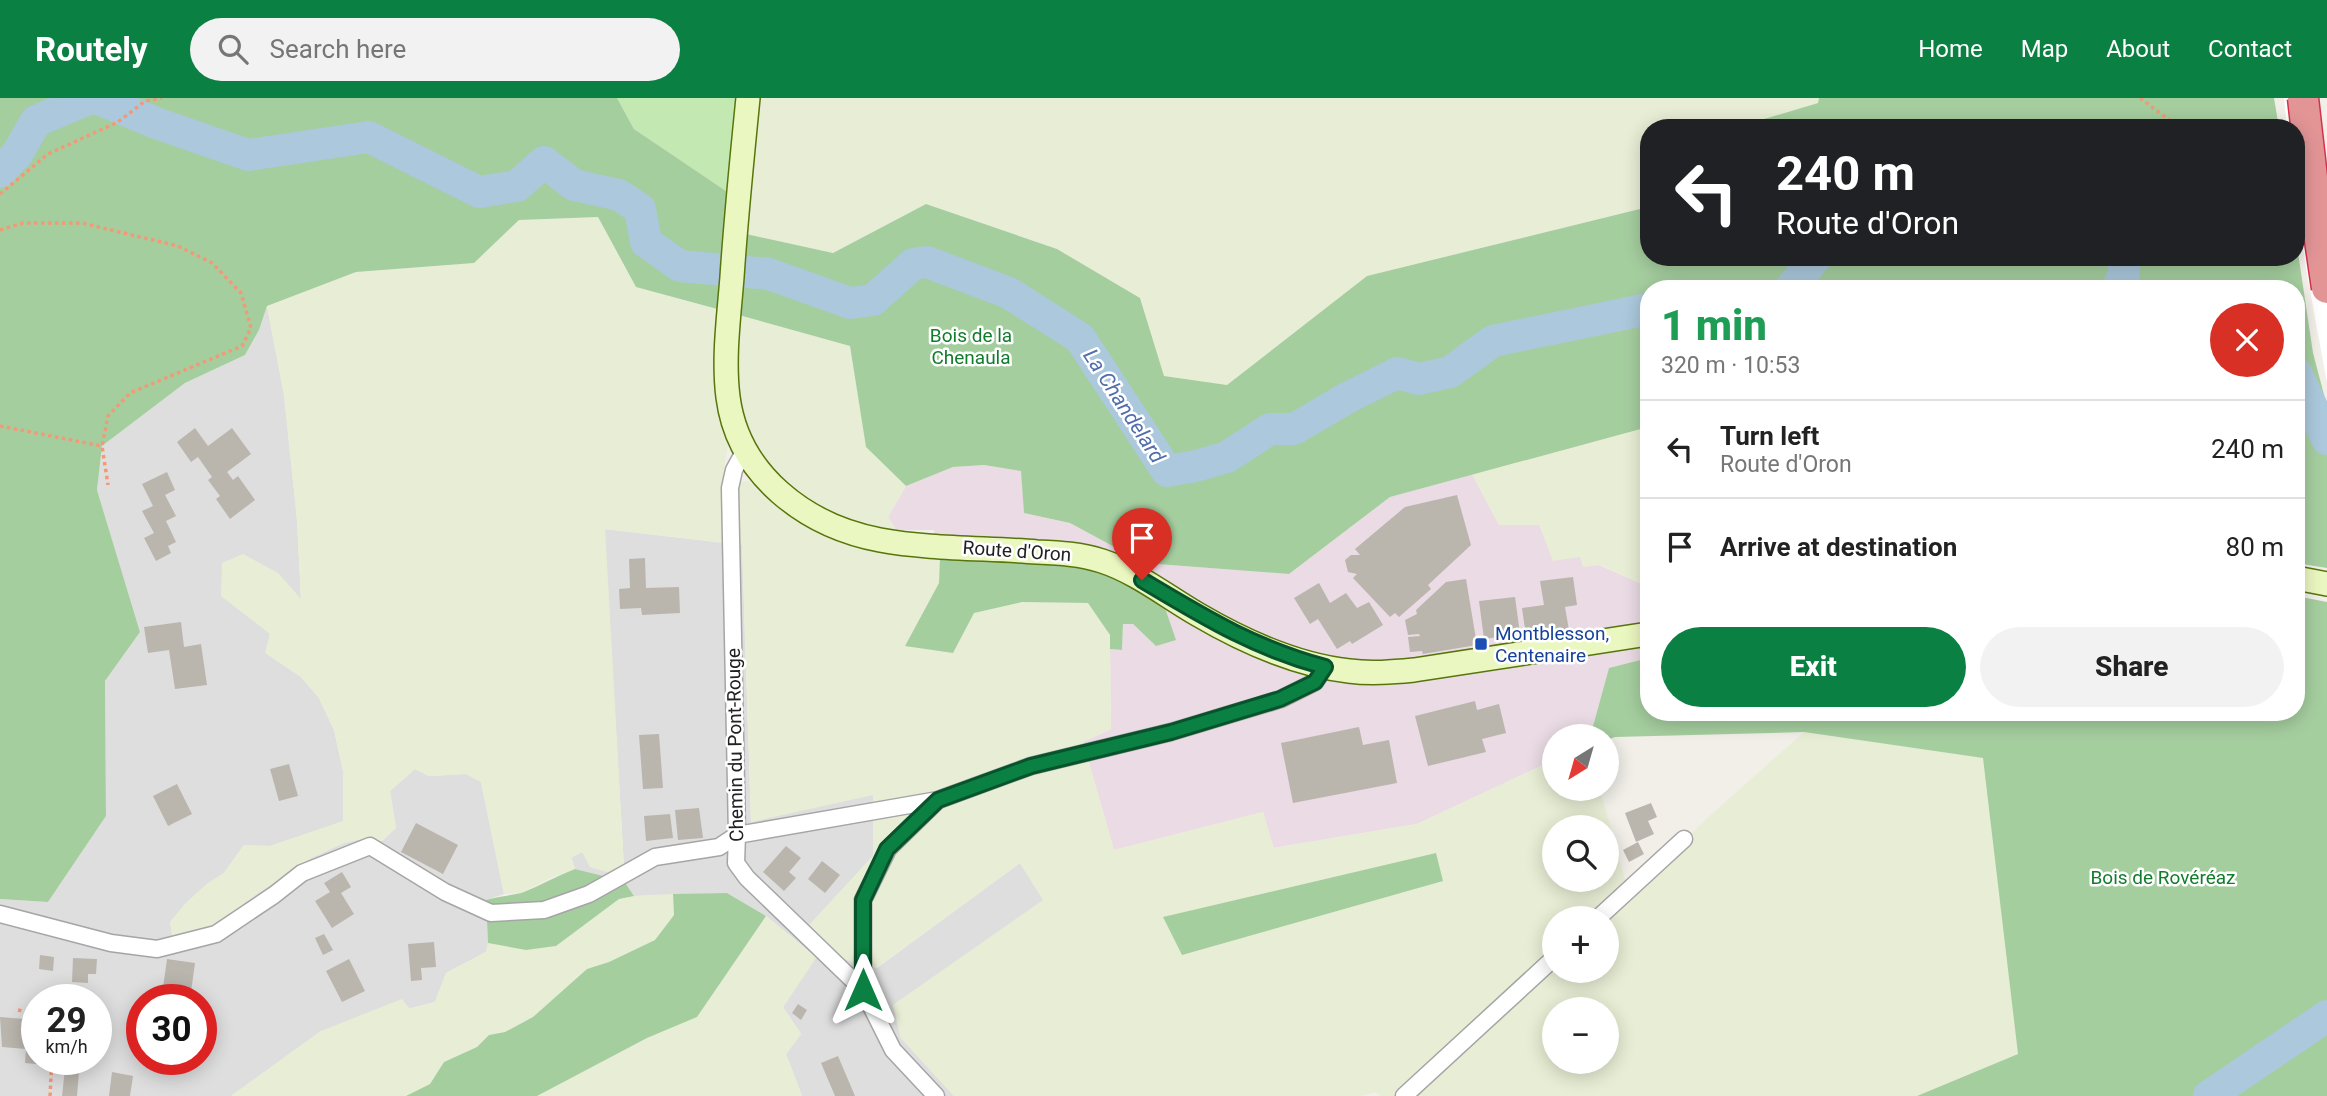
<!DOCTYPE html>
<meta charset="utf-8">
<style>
:root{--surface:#fff;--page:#f2f2f2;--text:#222;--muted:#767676;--line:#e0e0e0;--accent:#0b8043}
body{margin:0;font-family:Roboto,sans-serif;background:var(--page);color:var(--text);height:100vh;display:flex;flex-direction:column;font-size:26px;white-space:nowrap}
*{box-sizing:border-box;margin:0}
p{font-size:23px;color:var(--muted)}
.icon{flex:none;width:38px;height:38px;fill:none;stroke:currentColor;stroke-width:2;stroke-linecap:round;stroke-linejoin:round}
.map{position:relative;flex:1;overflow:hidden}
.side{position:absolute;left:1640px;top:182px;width:665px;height:441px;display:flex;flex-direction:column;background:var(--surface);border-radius:28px;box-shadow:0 4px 18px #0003}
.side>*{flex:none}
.top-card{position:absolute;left:1640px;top:21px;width:665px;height:147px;border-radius:28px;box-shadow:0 4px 18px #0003;background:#202124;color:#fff;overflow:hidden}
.needle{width:46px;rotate:217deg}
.controls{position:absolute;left:1542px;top:626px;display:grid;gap:14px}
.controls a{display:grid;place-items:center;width:77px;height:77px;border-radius:50%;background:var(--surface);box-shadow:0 4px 18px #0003;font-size:35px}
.speed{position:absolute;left:21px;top:886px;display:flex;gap:14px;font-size:35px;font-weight:700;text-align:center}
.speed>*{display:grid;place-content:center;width:91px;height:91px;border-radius:50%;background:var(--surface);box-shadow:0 4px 18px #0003;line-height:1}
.speed small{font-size:18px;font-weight:400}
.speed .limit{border:10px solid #d22;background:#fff;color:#111}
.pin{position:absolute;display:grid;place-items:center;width:60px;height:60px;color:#fff;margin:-72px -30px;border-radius:50% 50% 50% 0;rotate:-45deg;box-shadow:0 0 7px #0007}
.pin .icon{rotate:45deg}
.me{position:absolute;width:77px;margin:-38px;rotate:0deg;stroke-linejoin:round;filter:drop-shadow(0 0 5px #0008)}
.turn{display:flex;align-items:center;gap:24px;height:147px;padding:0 21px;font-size:32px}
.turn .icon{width:91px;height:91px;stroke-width:2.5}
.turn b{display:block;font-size:49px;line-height:60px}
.round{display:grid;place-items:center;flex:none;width:74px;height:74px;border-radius:37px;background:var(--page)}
.overview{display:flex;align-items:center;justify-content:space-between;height:119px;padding:0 21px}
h1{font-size:42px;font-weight:800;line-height:52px;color:#1e9e55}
.action{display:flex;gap:14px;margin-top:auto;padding:14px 21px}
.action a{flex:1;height:80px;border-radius:42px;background:var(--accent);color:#fff;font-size:28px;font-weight:800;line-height:80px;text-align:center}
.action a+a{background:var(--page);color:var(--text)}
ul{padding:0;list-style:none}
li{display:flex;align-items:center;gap:21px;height:98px;padding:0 21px;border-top:2px solid var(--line)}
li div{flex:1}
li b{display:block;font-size:26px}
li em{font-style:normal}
header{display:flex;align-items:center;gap:42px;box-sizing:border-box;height:98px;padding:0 35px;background:var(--accent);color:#fff}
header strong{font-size:33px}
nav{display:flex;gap:38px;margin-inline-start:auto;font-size:24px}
.search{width:490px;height:63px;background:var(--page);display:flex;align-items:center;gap:18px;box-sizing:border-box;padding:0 24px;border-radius:38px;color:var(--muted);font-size:26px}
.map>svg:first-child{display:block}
</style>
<header>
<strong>Routely</strong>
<div class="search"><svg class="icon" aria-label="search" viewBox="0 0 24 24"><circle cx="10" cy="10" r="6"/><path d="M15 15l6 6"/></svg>Search here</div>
<nav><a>Home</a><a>Map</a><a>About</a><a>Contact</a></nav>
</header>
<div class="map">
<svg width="2327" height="998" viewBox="0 0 2327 998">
<rect width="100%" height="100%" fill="#f1efe8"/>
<path fill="#dfdede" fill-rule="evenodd" d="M267 208 284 297 297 422 301 502 270 536 266 555 301 579 319 600 334 632 343 673V724L270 748 244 747 224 775 207 786 185 806 171 824 224 823 245 804 311 760 344 745 365 740 382 743 396 730 390 693 415 671 429 678 466 676 481 684 504 796 486 802 488 845 486 854 446 875 435 904 321 933 231 998H0V801L48 804 106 718 105 583 140 534 97 392 102 348 185 285 245 257 259 232ZM37 901H96V961H37ZM142 901H201V961H142Z
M604 431 742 447 751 723 873 696V758L810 827 877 870 1020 765 1044 803 893 907 901 940 954 998H802L786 956 801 936 783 909 816 859 766 818 727 795 634 798 624 783 575 771 571 759 582 754 624 769Z"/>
<path fill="#eadbe4" d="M984 367 1022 373 1024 415 1070 425 1144 465 1289 476 1390 399 1472 376 1499 427H1539L1581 459 1644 487 1648 508V560L1609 570 1590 639H1554V662L1417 726 1273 750 1263 714 1114 752 1083 644 1111 631 1110 551 1122 552 1123 526H1133L1156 548 1106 476 1068 468 940 459 934 432H896L888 419 906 388 953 369Z"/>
<path fill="#e8eed5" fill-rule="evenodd" d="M757 0H1819L1818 5 1734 30H1648V109L1367 178 1227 287 1164 278 1140 200 1057 151 926 106 833 155 746 136Z
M598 119 636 189 721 212 728 346 723 378 742 384 749 383 762 396 777 404 940 459 939 485 905 548 974 515 1022 504 1088 505 1110 537 1111 631 1083 644 1114 752 1263 714 1274 750 1417 726 1554 662V691H1600L1625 782 1643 785 1704 723 1804 634 1984 660 2018 956 1917 998H1381L1376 994 1361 998H954L901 940 893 907 1043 802 1020 765 876 870 843 861 809 827 873 758V697L751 724 742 447 605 431 624 769 613 776 590 769 582 754 571 760 575 771 550 780 521 795 504 796 481 684 466 676 429 678 415 671 390 693 396 730 381 743 365 740 344 745 311 760 245 804 224 823 187 837 172 839 170 824 185 806 207 786 224 775 244 747 270 748 343 723V673L334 632 319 600 301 579 265 555 270 536 221 498 222 465 243 456 278 475 301 501 297 422 284 297 267 208 356 174 474 165 519 122ZM1554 730H1606V782H1554ZM1554 821H1606V873H1554ZM1554 912H1606V964H1554Z
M739 217 850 248 866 349 906 388 888 419 896 432H883L842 423 810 406 770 372 744 329 737 267Z
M1644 329H1648V508L1644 487 1601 467 1583 469 1580 459 1553 463 1539 427H1499L1472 376Z
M673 796 674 817 655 842 609 864 587 871 533 919 505 934 489 937 477 949 444 964 430 986 406 998H231L321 933 402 901 410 911 435 904 446 875 486 854 488 845 526 852 556 848 619 801 634 798Z
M766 818 816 860 783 909 801 936 786 956 802 998H537L647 940 697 919Z"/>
<path fill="#c3e8b1" d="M617 0H739L729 95 634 31Z"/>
<path fill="#a5ce9f" d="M0 0H617L634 31 729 95 721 212 636 189 598 119 519 122 474 165 356 174 267 208 259 232 245 257 185 285 102 348 97 392 140 534 105 583 106 718 48 804 0 801Z
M1819 0H2274L2279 30H1734L1818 5Z
M926 106 1057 151 1140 200 1164 278 1227 287 1367 178 1648 109V159H2296V141L2313 255 2327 308V470L2296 465V191H1648V329L1390 399 1289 476 1144 465 1070 425 1024 415 1021 373 984 367 953 369 906 388 866 349 850 248 739 217 746 136 833 155Z
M940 459 1068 468 1106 476 1138 492 1165 510 1176 542 1156 548 1133 526H1123L1122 552 1110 551V537L1088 505 1022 504 974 515 953 555 905 548 939 485Z
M2296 498 2327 504V998H1917L2018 956 1983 660 1804 634 1615 639 1607 642 1606 639H1590L1609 570 1648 560V614H2296Z
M1436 755 1443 783 1182 857 1163 819Z
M575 771 624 783 634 798 619 801 556 848 526 852 488 845 486 802C498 798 512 798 524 794 541 787 557 778 575 771Z
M727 795 766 818 697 919 647 940 537 998H406L430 986 444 964 477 949 489 937 505 934 533 919 587 871 609 864 655 842 674 817 673 796Z"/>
<path fill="#fff" d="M2284 0H2317L2327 88V285L2307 176 2296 103V30H2287Z"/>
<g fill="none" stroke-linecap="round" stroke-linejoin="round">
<path stroke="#abc8dc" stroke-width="32" d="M96 0 156 25 248 57 369 39 479 94 517 88 544 64 574 87 619 97 640 111 646 144 680 168 769 176 850 205 873 202 913 166 927 164 1009 195 1080 240 1167 373 1196 368 1227 359 1270 331H1294L1347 300 1397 275 1419 281 1450 274 1493 243 1648 211
M0 74 17 56 36 23 91 0
M1790 191 1816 159
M2117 191 2124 176 2123 159
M2296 275 2327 341
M2209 998 2327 918"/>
</g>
<path fill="#bab6ae" d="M195 330 208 348 232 330 251 356 227 374 233 382 238 378 255 402 230 421 216 401 220 398 208 382 212 379 198 359 191 364 177 344Z
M167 374 175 392 165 397 176 418 166 423 176 444 168 448 171 455 156 463 144 440 154 435 142 413 153 408 142 386Z
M1457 397 1471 447 1428 487 1431 491 1399 519 1395 515 1390 519 1353 480 1357 476 1348 474 1345 462 1351 457H1360L1355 451 1405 409Z
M645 460 646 490 679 489 680 515 642 517 641 510 620 511 619 491 630 490 629 461Z
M1573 479 1577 507 1565 509 1569 532 1526 538 1522 510 1544 507 1540 483Z
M1466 481 1477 547 1423 556 1422 553 1410 554 1408 539 1420 538 1419 536 1408 537 1405 522 1417 516 1416 512 1446 484Z
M1319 485 1330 505 1346 495 1357 510 1369 504 1383 527 1352 546 1350 543 1337 551 1318 521 1310 526 1294 500Z
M1515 499 1520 536 1484 541 1479 503Z
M181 524 184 549 201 546 207 587 175 591 169 552 148 555 144 529Z
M1475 603 1477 612 1499 606 1506 635 1482 641 1486 654 1428 668 1415 618Z
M1359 629 1363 647 1389 642 1397 685 1293 705 1281 645Z
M659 636 663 690 643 691 639 637Z
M289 666 298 698 279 703 270 671Z
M177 686 192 716 168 728 153 698Z
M1651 705 1657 719 1648 723 1654 736 1636 744 1625 715Z
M699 710 703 740 678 742 675 712Z
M670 716 673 740 646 743 644 718Z
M416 725 458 747 443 776 401 754Z
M1638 744 1644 756 1629 764 1623 752Z
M786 748 801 760 789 774 796 780 784 793 763 774Z
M822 763 840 777 825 795 808 781Z
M342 774 351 789 341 795 354 816 332 830 315 803 330 794 324 785Z
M324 836 333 852 323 857 315 840Z
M434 844 436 869 421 870 422 882 411 883 408 846Z
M40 857 54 859 53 873 39 871Z
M73 860 97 861 96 876H88V885L72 884Z
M167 861 195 865 191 894 176 892 175 899 162 897Z
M349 861 365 893 342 904 326 873Z
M798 906 807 912 801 922 792 915Z
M0 919 37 922V961H47L46 967 25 965 26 951 2 949Z
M838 958 855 998H835L821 965Z
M161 961H184L183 971 161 969Z
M65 971 79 973 77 998H62Z
M112 974 133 978 130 998H109Z"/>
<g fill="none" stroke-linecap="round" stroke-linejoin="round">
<defs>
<path id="minor" d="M745 352 734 372 730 390 737 737 736 765 747 780 863 892
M0 816 111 845 157 851 216 836 274 797 302 775 370 748 445 794 491 815 544 812 589 796 655 759 719 749 737 737 938 702
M1597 821 1684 741
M936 998 893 952 863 892V802L888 751 938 702 1031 668 1171 634 1281 601 1315 584 1325 569
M1404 998 1554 860"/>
<path id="secondary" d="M748 0C742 60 736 119 732 179 729 218 723 260 728 299 738 377 806 428 880 442 928 451 987 450 1037 454 1059 455 1081 456 1102 463 1136 474 1166 498 1197 516 1243 543 1295 567 1349 573 1371 576 1393 574 1414 572L1648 536
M2296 480 2327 486"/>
</defs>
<use href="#minor" stroke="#a5a5a5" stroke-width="19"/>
<use href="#secondary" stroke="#57750b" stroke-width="26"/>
<path stroke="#f39977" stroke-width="3.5" stroke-dasharray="3.5 3.5" stroke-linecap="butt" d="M2140 0 2180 30
M0 96 48 56 118 24 145 3 162 0
M0 132 23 125H82L178 148 212 165 241 195 251 230 242 248 130 295 108 318 102 348 108 387
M0 328 102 348
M18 912 37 916
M50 998 52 961"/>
<use href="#minor" stroke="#fff" stroke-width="16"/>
<use href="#secondary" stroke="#ebf7c0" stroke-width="23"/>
<defs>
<path id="motorway-bridge" d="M2303 0 2316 115 2327 190"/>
</defs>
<use href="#motorway-bridge" stroke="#d3314d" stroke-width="33" stroke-linecap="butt"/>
<use href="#motorway-bridge" stroke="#e39596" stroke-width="30"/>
</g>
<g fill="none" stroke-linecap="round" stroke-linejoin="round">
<defs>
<path id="route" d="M863 892V802L887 751 938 702 1031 668 1171 634 1280 601 1315 584 1325 569C1254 550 1204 519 1142 482"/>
</defs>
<use href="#route" stroke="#07532c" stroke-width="18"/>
<use href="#route" stroke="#0b8043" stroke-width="12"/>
</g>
<rect fill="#1a4fb4" stroke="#fff" stroke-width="2.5" x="1474" y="539" width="14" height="14" rx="3.5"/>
<g text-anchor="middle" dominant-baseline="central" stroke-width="5" stroke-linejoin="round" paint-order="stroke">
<g font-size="19" fill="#127c2d" stroke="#fff">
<text x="971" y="237">Bois de la<tspan x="971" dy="22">Chenaula</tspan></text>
<text x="2163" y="779">Bois de Rovéréaz</text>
</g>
<g font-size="19" fill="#212121" stroke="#fff">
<text transform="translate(1017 453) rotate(4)">Route d'Oron</text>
<text transform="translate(735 647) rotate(-91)">Chemin du Pont-Rouge</text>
</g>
<g font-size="19" fill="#164399" stroke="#fff" text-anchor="start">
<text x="1495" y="535">Montblesson,<tspan x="1495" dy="22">Centenaire</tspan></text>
</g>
<g font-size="21" font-style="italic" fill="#516fad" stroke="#fff">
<text transform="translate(1124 308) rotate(57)">La Chandelard</text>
</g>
</g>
</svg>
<div class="controls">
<a><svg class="needle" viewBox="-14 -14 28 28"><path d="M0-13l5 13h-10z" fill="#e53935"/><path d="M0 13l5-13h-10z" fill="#767676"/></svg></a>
<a><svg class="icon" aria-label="search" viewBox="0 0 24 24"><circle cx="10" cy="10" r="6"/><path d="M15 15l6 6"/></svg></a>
<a>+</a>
<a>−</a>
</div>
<div class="speed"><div>29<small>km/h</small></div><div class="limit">30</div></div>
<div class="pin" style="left:1142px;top:482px;background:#d93025"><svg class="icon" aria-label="arrive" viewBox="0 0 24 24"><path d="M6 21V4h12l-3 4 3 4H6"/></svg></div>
<svg class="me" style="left:863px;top:892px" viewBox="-20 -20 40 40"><path d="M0-17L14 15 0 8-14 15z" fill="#0b8043" stroke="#fff" stroke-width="4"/></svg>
<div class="top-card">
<div class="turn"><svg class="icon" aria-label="left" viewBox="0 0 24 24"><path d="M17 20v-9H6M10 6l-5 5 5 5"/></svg><div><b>240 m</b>Route d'Oron</div></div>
</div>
<section class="side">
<div class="overview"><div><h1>1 min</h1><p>320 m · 10:53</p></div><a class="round" style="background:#d93025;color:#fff"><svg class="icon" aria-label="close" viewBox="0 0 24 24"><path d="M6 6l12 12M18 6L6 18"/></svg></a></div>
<ul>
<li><svg class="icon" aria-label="left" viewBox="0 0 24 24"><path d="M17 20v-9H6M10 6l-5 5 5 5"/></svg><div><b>Turn left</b><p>Route d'Oron</p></div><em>240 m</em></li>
<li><svg class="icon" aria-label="arrive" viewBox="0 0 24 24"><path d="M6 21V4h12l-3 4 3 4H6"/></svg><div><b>Arrive at destination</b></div><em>80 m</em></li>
</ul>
<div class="action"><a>Exit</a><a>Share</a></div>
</section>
</div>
